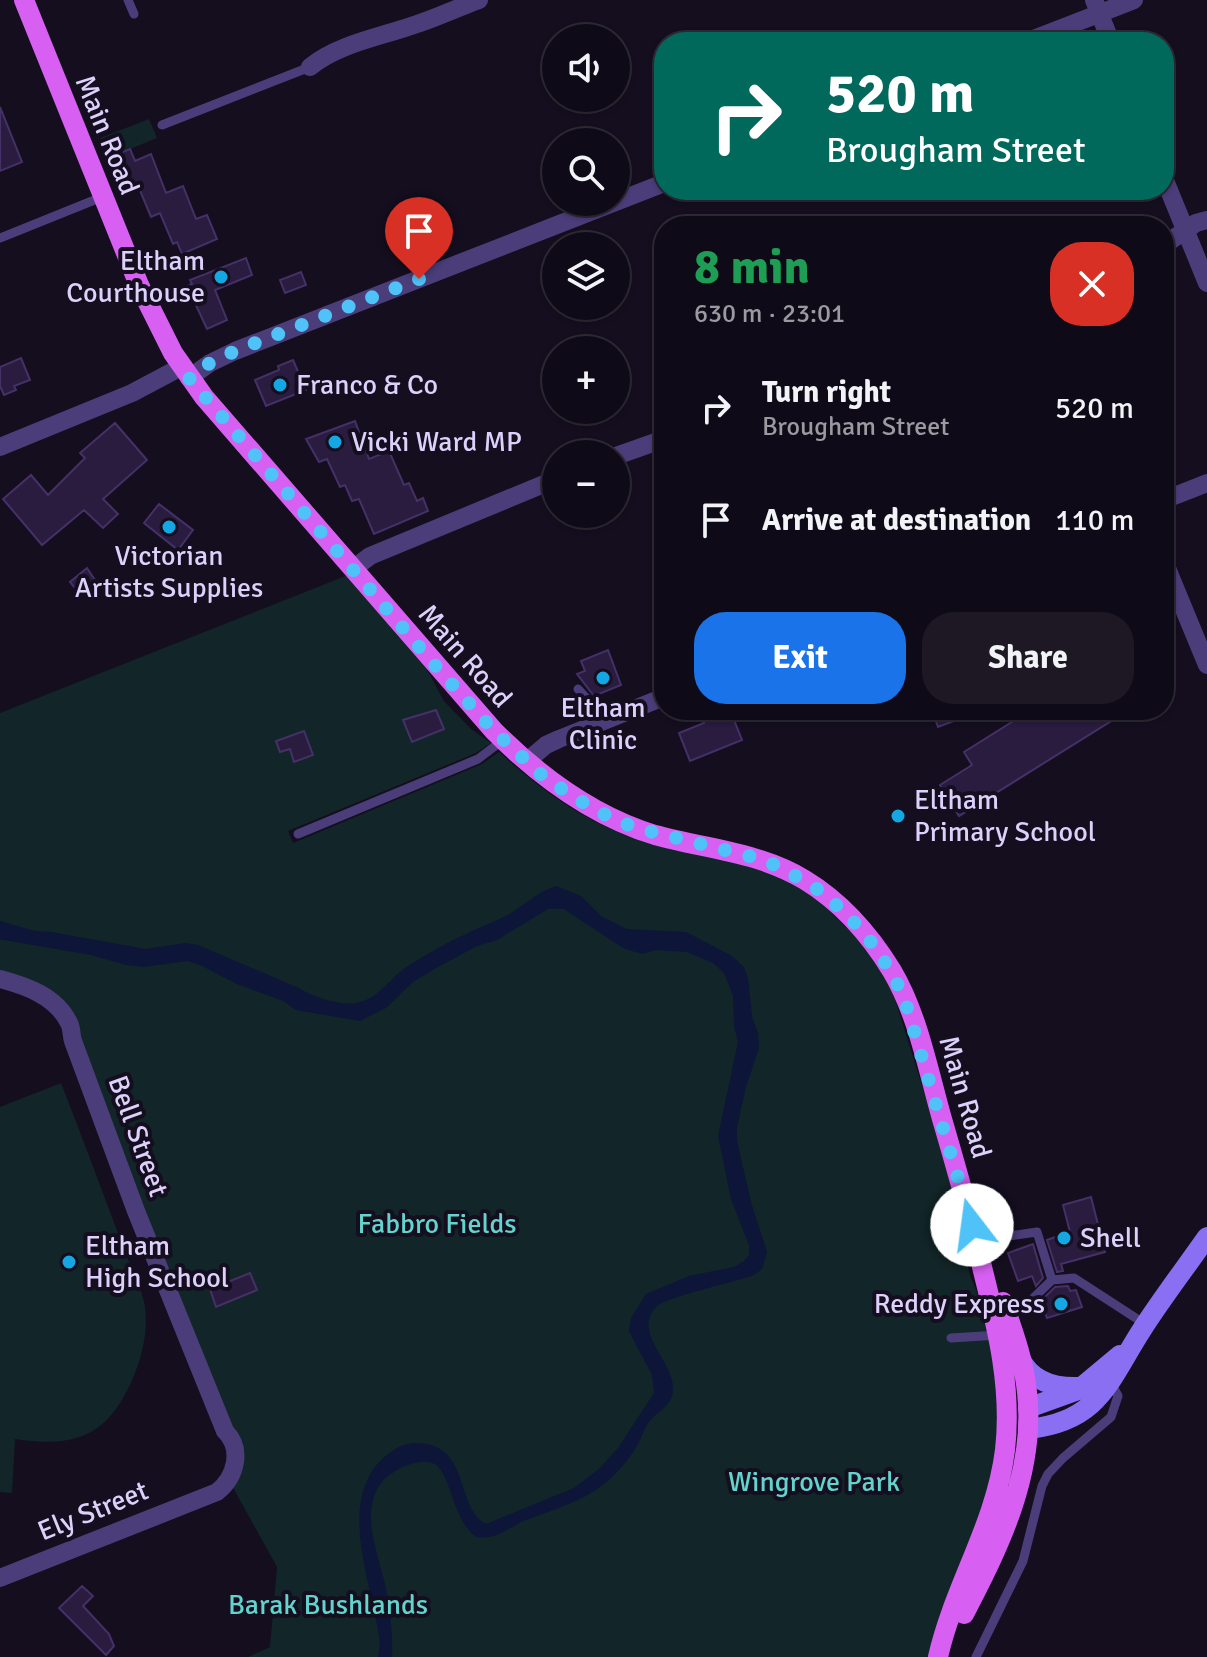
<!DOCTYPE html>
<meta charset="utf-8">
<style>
:root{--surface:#0f0a17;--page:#1d1824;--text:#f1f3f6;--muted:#9b9aa1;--line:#2f2b36;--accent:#1a73e8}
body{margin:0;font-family:Signika,sans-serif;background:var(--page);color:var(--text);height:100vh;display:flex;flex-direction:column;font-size:30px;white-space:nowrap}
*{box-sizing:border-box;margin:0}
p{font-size:26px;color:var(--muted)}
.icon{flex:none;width:44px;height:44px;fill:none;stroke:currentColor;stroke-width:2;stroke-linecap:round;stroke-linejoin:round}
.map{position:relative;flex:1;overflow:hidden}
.drawer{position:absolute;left:654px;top:216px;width:520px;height:504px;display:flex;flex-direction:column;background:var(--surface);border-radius:32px;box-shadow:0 2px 6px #0004,0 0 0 2px var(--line)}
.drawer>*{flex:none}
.guide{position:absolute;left:654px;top:32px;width:520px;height:168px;border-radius:32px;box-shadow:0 2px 6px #0004,0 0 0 2px var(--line);background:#00695c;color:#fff;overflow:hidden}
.controls{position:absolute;left:542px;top:24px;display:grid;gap:16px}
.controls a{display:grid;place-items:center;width:88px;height:88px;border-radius:50%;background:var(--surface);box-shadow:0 2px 6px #0004,0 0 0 2px var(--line);font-size:40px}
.pin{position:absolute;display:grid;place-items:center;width:68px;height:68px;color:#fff;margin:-82px -34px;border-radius:50% 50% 50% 0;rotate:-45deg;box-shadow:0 0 8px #0007}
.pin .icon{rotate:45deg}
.me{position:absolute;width:88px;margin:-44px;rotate:345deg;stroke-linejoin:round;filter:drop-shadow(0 0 6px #0008)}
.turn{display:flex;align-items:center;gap:28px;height:168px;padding:0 40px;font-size:36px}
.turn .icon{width:104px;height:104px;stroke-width:2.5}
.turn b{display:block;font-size:56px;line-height:68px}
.round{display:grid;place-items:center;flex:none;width:84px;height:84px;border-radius:32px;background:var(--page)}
.head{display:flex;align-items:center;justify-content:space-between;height:136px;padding:0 40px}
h1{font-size:48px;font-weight:700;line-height:60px;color:#1e9e55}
.action{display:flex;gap:16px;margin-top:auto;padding:16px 40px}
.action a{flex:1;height:92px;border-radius:32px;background:var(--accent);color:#fff;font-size:32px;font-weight:700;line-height:92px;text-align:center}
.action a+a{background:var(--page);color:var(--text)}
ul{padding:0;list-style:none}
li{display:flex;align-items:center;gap:24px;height:112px;padding:0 40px}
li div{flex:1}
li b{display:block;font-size:30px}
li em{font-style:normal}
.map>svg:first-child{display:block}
</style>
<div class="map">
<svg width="1207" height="1657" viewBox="0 0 1207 1657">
<rect width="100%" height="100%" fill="#140e1f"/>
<path fill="#122528" d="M149 119 157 138 108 158 100 138Z
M348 575 425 666 444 701 471 729 491 743 476 753 288 831 293 843 482 764 499 752C538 787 576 816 625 835L771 872 813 895 858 939 880 970 893 993 958 1200 962 1246 971 1278 985 1312 997 1366 998 1462 931 1657H248L270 1647 277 1567 231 1484 235 1475 157 1247 76 1029 0 974V939L4 940 15 926 0 921V713Z
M61 1083C82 1137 102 1190 122 1244 129 1264 142 1287 145 1307 148 1330 143 1353 135 1373 111 1434 78 1449 15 1439L12 1493 0 1492V1107Z"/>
<path fill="#0d1539" d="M556 886 581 896 601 916 627 929 686 932 732 956 744 967 748 978 752 1016 758 1033 759 1048 746 1087 737 1127V1141L751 1202 767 1252 762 1269 754 1275C736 1282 665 1297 656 1307 630 1336 681 1364 672 1396 669 1407 656 1412 649 1422 643 1430 641 1440 635 1449 605 1495 575 1502 526 1520 508 1527 498 1540 476 1537 452 1519 452 1476 435 1464 426 1459 413 1463 405 1466 389 1473 377 1483 373 1500 366 1527 379 1558 385 1584 390 1608 393 1632 392 1657H378L380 1644 378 1630C369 1573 332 1486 397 1448 410 1440 431 1442 443 1451 466 1468 461 1511 486 1524L574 1488 599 1469 618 1448 654 1393 652 1375 629 1331 631 1318 646 1294 689 1276 734 1267 744 1261 749 1255V1245L731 1199 718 1136 738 1042 734 1026 733 996 724 973 713 963 687 952 656 950 642 954 623 948 564 909H548L497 940 477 946 436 968 413 982 386 1008 360 1021 296 1010 283 1001 237 984 202 966 188 961 144 967 126 965 91 955 4 940 0 939V921L35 931 51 932 146 949 185 943 198 945 299 988C310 996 341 1006 356 1003 379 999 388 980 405 968 425 955 448 942 470 932 484 925 501 920 514 911 528 902 540 891 556 886Z"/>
<path fill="#291c3e" stroke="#453068" stroke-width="2" d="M0 107 22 162 0 171Z
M130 149 135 161 151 154 166 193 183 186 196 219 207 215 217 239 182 254 177 242 173 244 160 213 151 217 139 188 133 190 123 166 114 170 108 158Z
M246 258 252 275 215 290 227 320 207 329 187 286 192 284 190 280Z
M301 272 306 285 285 293 280 280Z
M21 358 30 380 14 386 16 390 4 395 0 386V367Z
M293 360 306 390 266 406 255 380 279 370 278 366Z
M355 421 369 459 389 451 404 485 409 483 417 501 423 498 428 511 374 534 359 499 352 501 345 485 340 487 327 459 319 462 306 439Z
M115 423 147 460 103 499 118 514 103 528 84 510 42 545 3 499 31 475 48 495 85 458 80 453Z
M159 504 193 530 178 550 144 523Z
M87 568 95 580 79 593 70 582Z
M608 650 621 685 594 696 577 674 585 671 581 661Z
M436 710 444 729 412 742 403 720Z
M699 710H730L742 740 690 761 679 733 704 723Z
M932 710H980V711L938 727Z
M1031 710H1129L959 816 940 785 972 765 964 752Z
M304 731 313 755 294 762 290 749 280 752 276 741Z
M1091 1197 1105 1252 1061 1264 1063 1271 1057 1272 1047 1240 1070 1232 1063 1205Z
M1033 1244 1043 1278 1036 1286 1032 1276 1018 1281 1008 1253Z
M250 1273 257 1290 216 1307 210 1289Z
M1068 1286 1070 1291 1076 1290 1082 1307 1047 1318 1041 1301 1055 1287Z
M82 1586 93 1596 83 1606 109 1634 114 1646 106 1655 59 1608Z"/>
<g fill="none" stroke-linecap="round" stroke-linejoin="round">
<path stroke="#4b3d7a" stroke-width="9" d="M128 0 134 14
M162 125 310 67
M0 238 102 197
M578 689 588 700 599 723
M298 834 478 759 503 740
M980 1240 1037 1232 1052 1280 1022 1309 1009 1317
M1052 1280 1074 1278 1145 1324
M951 1338 999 1335
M976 1657 1023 1561 1042 1486 1048 1474 1063 1458 1111 1417 1118 1396 1111 1383"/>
<path stroke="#4b3d7a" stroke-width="18" d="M1094 0 1111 42
M1026 42 1134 0
M310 67C338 44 380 37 414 25 436 18 457 8 479 0
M1164 178 1207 283
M1164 245 1196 223 1207 220
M189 378 210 363 235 351 664 183
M0 447 132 393 181 367
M616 456 664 439
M1164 500 1207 483
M1164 561 1207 665
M353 569 370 556 556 479
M526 762 546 745 559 739 664 697
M0 979C26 986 56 996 69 1023 72 1028 71 1035 73 1041L136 1211 225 1431C243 1449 236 1477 217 1492L0 1578"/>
<path stroke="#8b6ff3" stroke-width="20" d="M1020 1358C1031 1381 1054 1388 1079 1387
M1028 1408 1078 1390 1120 1355
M1029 1429C1101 1421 1109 1380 1143 1328 1163 1297 1186 1267 1207 1237"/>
<path stroke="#d760f2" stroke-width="20" d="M24 0 139 285 173 353 204 397 494 731C540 777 592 816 655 835 706 849 759 852 805 880 841 902 870 935 892 971 918 1015 928 1070 942 1119 957 1170 971 1220 983 1271 998 1331 1012 1389 1005 1450 996 1524 954 1586 938 1657
M964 1614C1000 1545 1036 1472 1027 1392 1024 1361 1013 1331 1003 1302"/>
</g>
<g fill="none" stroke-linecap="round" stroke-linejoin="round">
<path stroke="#4fc3f7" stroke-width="14" stroke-dasharray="0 25.2" d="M419 279 235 351 210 363 189 378 432 662 494 731 546 779 595 810 633 827 761 859 784 869 825 894 858 926 879 952 903 994 972 1225"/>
</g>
<g fill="#13a8e4" stroke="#140e1f" stroke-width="3">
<circle cx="221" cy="277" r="8"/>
<circle cx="280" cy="385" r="8"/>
<circle cx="335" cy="442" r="8"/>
<circle cx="169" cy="527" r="8"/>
<circle cx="603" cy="678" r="8"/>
<circle cx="898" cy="816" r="8"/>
<circle cx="1064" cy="1238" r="8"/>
<circle cx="69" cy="1262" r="8"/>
<circle cx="1061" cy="1304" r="8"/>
</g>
<g text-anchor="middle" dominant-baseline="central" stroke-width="8" stroke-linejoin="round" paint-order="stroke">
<g font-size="28" fill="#ddd0fb" stroke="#140e1f">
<text transform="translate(107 135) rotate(68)">Main Road</text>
<text transform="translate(465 656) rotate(49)">Main Road</text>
<text transform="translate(965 1097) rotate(74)">Main Road</text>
<text transform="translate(138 1136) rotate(70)">Bell Street</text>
<text transform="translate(93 1511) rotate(-22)">Ely Street</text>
</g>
<g font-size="28" fill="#ddd0fb" stroke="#140e1f" text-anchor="start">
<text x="205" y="261" text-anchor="end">Eltham<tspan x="205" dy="32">Courthouse</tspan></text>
<text x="296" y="385">Franco &amp; Co</text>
<text x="351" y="442">Vicki Ward MP</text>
<text x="169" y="556" text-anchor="middle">Victorian<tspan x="169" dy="32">Artists Supplies</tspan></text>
<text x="603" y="708" text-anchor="middle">Eltham<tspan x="603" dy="32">Clinic</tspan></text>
<text x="914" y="800">Eltham<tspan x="914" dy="32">Primary School</tspan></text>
<text x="1080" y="1238">Shell</text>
<text x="85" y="1246">Eltham<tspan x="85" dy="32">High School</tspan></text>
<text x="1045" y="1304" text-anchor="end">Reddy Express</text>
</g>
<g font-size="28" fill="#62d4cd" stroke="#140e1f">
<text x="437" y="1224">Fabbro Fields</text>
<text x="814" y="1482">Wingrove Park</text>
<text x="328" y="1605">Barak Bushlands</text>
</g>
</g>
</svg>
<div class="controls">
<a><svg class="icon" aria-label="sound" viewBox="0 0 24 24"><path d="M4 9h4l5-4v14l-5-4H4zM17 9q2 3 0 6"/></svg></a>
<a><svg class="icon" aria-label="search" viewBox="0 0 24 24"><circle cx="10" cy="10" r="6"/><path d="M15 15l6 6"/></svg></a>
<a><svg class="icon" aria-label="layers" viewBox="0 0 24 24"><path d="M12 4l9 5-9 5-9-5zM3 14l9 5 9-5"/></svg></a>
<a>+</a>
<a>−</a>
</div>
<div class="pin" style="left:419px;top:279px;background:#d93025"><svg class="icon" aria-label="arrive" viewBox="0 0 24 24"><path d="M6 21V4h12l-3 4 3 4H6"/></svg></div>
<svg class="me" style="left:972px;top:1225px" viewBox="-20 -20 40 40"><circle r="19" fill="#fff"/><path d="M0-13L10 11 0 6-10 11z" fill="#4fc3f7"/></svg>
<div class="guide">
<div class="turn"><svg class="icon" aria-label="right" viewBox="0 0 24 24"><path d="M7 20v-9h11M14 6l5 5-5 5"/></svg><div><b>520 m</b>Brougham Street</div></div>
</div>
<section class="drawer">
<div class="head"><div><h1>8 min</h1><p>630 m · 23:01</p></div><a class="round" style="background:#d93025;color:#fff"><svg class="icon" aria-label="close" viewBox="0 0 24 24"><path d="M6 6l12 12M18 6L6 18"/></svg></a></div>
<ul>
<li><svg class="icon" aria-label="right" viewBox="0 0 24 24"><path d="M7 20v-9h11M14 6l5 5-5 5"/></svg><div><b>Turn right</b><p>Brougham Street</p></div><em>520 m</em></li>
<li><svg class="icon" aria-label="arrive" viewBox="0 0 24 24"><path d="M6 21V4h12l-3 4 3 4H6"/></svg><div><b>Arrive at destination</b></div><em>110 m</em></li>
</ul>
<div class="action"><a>Exit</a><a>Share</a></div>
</section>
</div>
